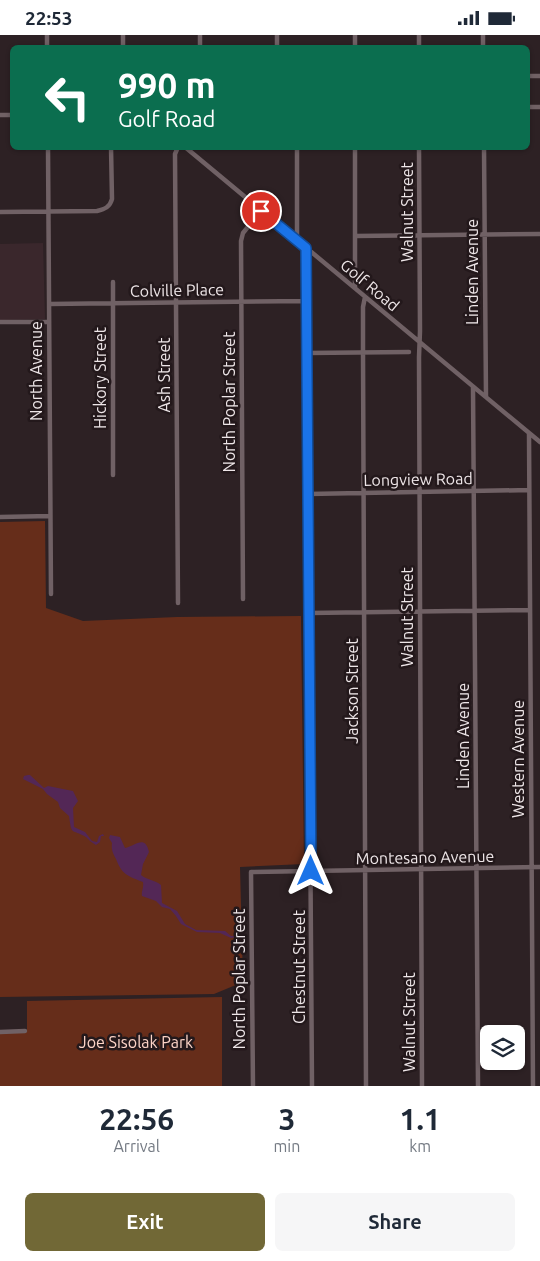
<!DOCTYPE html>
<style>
:root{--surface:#fff;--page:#f6f6f7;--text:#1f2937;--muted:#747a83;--accent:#716836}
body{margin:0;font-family:Ubuntu,sans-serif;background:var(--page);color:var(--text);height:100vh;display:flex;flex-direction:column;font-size:19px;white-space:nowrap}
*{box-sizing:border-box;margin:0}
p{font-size:16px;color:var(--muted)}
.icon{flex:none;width:28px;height:28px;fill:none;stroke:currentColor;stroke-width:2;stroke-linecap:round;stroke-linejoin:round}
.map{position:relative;height:1051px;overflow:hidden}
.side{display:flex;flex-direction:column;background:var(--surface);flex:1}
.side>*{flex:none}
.banner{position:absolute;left:10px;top:10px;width:520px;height:105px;border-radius:8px;box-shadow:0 1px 4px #0004;background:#0b6e4f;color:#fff;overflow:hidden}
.buttons{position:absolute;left:480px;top:990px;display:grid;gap:10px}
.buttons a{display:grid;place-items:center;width:45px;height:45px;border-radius:8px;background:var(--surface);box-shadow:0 1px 4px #0004;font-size:25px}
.pin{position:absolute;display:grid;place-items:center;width:42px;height:42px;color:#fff;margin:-21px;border:2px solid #fff;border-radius:50%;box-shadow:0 1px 5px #0007}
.me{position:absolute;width:55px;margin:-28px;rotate:0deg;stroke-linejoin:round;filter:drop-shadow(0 0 4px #0008)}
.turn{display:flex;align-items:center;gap:18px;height:105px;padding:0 25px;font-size:22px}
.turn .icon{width:65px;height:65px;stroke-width:2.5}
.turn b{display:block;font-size:35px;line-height:42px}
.eta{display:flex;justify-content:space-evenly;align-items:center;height:85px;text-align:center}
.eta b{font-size:30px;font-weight:600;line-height:35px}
.primary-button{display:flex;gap:10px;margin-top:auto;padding:10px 25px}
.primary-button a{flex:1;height:58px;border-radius:8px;background:var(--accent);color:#fff;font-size:20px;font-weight:600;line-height:58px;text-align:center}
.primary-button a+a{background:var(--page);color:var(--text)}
.status{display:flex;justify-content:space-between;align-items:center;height:35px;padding:0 25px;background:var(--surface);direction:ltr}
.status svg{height:14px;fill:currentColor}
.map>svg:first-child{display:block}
</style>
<div class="status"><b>22:53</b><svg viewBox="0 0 49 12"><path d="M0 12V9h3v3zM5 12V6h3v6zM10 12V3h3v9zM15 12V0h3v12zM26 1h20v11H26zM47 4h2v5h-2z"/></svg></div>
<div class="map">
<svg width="540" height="1051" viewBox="0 0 540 1051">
<rect width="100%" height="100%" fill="#2d2124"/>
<path fill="#3a272c" d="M43 208 45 284 0 285V209Z"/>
<path fill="#662d1a" d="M45 486 46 573 83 586 177 582 301 581 304 829 240 832 243 947 214 959 0 962V487Z
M222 962V1051H0V998L27 997V966Z"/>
<path fill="#532756" d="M28 740H30L44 753 48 751 73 756 78 766 73 773 74 792 85 797 92 806 97 807 99 801 103 799 104 801H101L100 807 96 810C92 808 89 805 86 802 71 793 72 802 69 781L60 773 58 767 47 759 43 754 23 744 24 741Z
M110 800 120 802 125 813C135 811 145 799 149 817L143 829 141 840C147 845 155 845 161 850L162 868 177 876 185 889 196 895 225 896 231 901H236V902L231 903 220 898 197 897 181 889 176 881 170 874 162 872 156 866 142 861C141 856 144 853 143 847 128 841 122 840 116 824 113 818 111 815 112 808L109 803Z"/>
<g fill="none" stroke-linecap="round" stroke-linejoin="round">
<path stroke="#706165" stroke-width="4.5" d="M47 0V12
M200 0V12
M277 0V12
M355 0V12
M419 0V12
M483 0V12
M123 12V0
M528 41H540
M528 72H540
M0 80H12
M48 112 51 559
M185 112 540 407
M297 112V205
M419 112 420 296 419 322 422 1051
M484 112 486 362
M0 177 97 176C105 174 110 172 112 164L111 112
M355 201 540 199
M306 213 312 1051
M113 247V440
M355 253V112
M365 262 363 272V317L366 1051
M49 269 307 266
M0 287H48
M307 318 409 317
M473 352 478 1051
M529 398 533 1051
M308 459 529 455
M0 482 50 481
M243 564 241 206 243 198 261 176
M178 568 175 119 178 112
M309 578 530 575
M0 997 25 996
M253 1051 251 837 540 832"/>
</g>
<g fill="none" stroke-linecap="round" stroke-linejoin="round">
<defs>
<path id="route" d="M261 176 306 213 311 836"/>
</defs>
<use href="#route" stroke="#114b97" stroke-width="12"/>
<use href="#route" stroke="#1a73e8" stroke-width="9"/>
</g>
<g text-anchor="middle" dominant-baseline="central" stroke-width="5" stroke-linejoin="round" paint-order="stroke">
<g font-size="16" fill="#eee6e8" stroke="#23181b">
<text transform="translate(407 177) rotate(-90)">Walnut Street</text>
<text transform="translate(472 237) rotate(-90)">Linden Avenue</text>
<text transform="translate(370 250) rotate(40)">Golf Road</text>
<text transform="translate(177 255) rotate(-1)">Colville Place</text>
<text transform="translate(36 336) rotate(-90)">North Avenue</text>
<text transform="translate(164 340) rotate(-90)">Ash Street</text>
<text transform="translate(100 343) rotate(-90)">Hickory Street</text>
<text transform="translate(229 367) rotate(-90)">North Poplar Street</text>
<text transform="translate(418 444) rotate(-1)">Longview Road</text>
<text transform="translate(407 582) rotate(-90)">Walnut Street</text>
<text transform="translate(352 656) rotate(-90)">Jackson Street</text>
<text transform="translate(463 701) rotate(-90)">Linden Avenue</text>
<text transform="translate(518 724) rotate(-90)">Western Avenue</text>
<text transform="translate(425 822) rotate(-1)">Montesano Avenue</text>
<text transform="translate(299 932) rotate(-90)">Chestnut Street</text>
<text transform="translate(239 944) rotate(-90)">North Poplar Street</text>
<text transform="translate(409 987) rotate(-90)">Walnut Street</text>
</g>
<g font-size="16" fill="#fdd4c7" stroke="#23181b">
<text x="136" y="1007">Joe Sisolak Park</text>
</g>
</g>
</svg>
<div class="buttons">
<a><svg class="icon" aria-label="layers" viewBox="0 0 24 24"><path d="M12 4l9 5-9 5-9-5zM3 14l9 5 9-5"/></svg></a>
</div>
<div class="pin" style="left:261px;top:176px;background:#d93025"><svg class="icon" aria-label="arrive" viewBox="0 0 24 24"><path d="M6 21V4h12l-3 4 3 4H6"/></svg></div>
<svg class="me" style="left:311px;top:836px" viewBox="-20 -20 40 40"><path d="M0-17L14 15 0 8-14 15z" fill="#1a73e8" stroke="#fff" stroke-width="4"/></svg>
<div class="banner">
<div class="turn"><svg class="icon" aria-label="left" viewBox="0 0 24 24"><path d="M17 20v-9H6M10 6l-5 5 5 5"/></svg><div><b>990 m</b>Golf Road</div></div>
</div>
</div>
<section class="side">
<div class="eta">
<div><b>22:56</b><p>Arrival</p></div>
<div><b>3</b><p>min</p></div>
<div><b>1.1</b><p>km</p></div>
</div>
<div class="primary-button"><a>Exit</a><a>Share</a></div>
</section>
